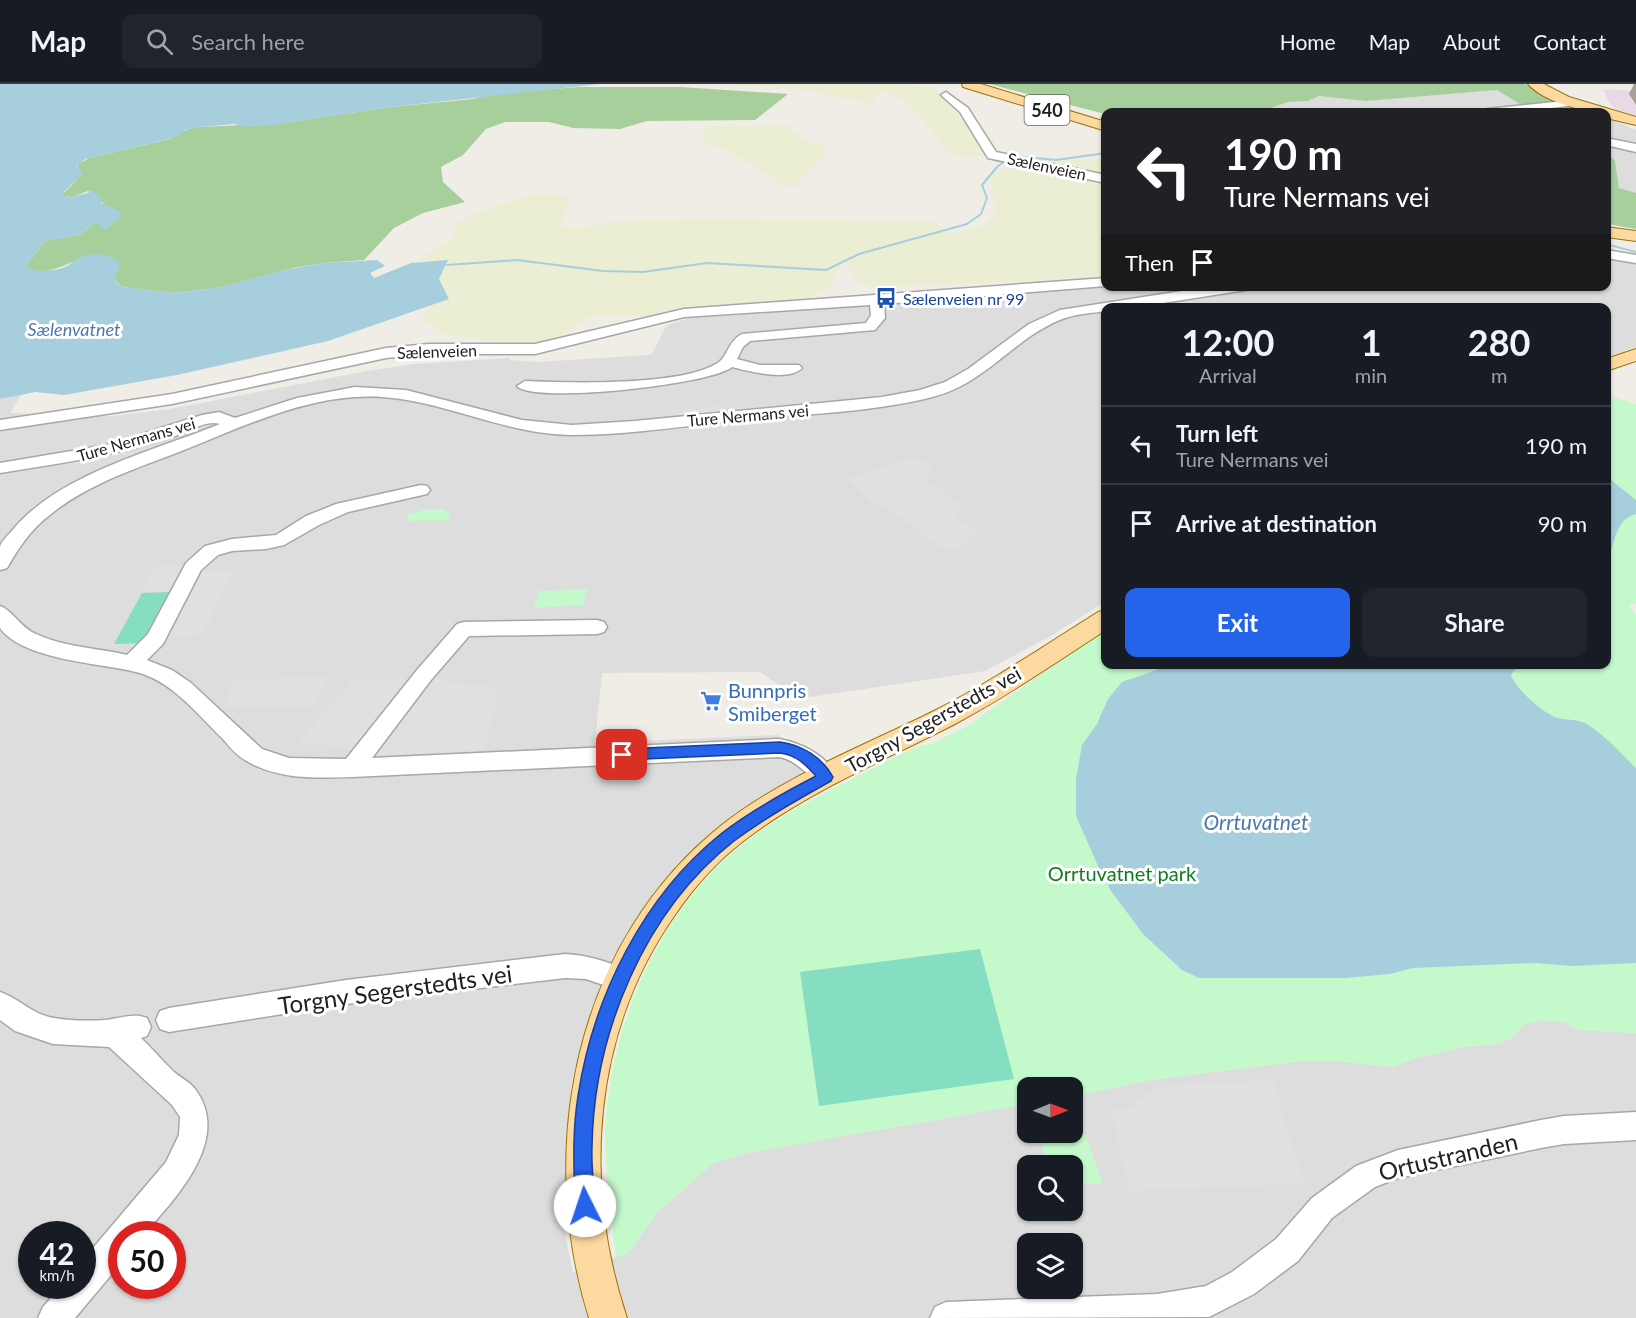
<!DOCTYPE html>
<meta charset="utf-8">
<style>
:root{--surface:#171b24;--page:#20242c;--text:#f1f3f6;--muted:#9ea1a6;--line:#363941;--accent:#2563eb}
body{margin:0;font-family:Lato,sans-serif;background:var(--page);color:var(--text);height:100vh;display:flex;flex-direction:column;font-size:22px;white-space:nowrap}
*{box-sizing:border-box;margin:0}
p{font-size:20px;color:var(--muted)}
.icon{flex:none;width:33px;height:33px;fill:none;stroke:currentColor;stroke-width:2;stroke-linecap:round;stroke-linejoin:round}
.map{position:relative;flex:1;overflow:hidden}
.drawer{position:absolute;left:1101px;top:219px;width:510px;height:366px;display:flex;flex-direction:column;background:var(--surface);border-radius:12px;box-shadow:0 2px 4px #0004}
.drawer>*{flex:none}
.banner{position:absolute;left:1101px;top:24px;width:510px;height:183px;border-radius:12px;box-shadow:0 2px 4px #0004;background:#202124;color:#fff;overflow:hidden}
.needle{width:39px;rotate:89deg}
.controls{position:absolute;left:1017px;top:993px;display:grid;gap:12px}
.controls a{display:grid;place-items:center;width:66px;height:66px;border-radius:12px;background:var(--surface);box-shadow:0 2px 4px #0004;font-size:30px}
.speed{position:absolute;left:18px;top:1137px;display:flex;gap:12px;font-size:30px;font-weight:700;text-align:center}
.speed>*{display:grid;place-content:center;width:78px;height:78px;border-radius:50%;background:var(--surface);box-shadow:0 2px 4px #0004;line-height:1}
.speed small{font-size:15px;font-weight:400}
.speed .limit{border:9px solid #d22;background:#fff;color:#111}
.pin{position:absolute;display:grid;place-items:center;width:51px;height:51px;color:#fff;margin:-26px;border-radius:12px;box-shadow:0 3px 9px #0006}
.me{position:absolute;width:66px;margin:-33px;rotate:356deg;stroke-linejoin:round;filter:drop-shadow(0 0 4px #0008)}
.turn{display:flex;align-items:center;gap:21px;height:126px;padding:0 24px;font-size:27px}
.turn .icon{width:78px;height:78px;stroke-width:2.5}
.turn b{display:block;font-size:42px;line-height:51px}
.then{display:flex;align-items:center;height:57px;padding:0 24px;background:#0003;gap:12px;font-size:22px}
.eta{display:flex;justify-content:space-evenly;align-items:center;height:102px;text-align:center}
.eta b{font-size:36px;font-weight:700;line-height:42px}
.button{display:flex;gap:12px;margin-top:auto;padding:12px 24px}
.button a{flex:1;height:69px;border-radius:12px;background:var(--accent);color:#fff;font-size:24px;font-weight:700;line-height:69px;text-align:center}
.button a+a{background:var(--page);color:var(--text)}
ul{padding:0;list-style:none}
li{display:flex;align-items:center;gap:18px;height:78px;padding:0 24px;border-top:2px solid var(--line)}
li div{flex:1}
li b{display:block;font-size:22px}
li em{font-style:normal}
header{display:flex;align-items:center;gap:36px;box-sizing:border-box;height:84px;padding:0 30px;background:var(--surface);border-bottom:2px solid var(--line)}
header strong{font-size:28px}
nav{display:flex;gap:33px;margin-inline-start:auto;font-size:21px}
.search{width:420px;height:54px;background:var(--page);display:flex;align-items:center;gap:15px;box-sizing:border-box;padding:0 21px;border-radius:12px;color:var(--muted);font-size:22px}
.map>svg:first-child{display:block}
</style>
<header>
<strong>Map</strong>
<div class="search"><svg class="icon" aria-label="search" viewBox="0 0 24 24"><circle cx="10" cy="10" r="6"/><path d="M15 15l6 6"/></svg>Search here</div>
<nav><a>Home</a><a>Map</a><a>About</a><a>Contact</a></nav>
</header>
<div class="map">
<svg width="1636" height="1234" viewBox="0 0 1636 1234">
<rect width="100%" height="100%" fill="#f0ede6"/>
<path fill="#dedddd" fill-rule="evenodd" d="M1497 6 1523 22 1559 18 1592 28H1260L1288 18 1308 17 1319 12 1366 17Z
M1606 33 1636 46V109L1619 105 1615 76 1607 70Z
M1607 173 1636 178V263L1607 273 1606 224H1106L1105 518 1049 553 985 587 804 614 783 604 760 588 602 589 595 659 778 651 797 666 802 690 750 724 694 769 640 830 605 896 586 944 571 1000 563 1140 573 1189 628 1169 658 1128 713 1079 746 1069 1027 1020 1028 1048H1072L1073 1012 1150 996 1300 977H1339L1392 983 1416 974 1464 963 1498 960 1513 953 1523 941 1541 936 1564 938 1579 946 1636 949V1234H0V315L21 311 10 329 113 332 170 325 367 287 414 280 509 274 510 276 539 278 646 271 652 270 666 242 697 231 1105 197 1106 202H1606ZM1028 1082H1072V1126H1028ZM32 1150H82V1202H32ZM122 1150H172V1202H122ZM1028 1160H1072V1204H1028Z"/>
<path fill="#e9d8e5" d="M1603 5 1636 7V32L1617 26 1608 17Z"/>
<path fill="#ebeed2" d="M727 0H905L934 4 995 55V69L975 73 952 72 910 21 894 11 878 7 873 21 800 5Z
M786 39 806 57 825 63 823 73 802 93 799 102H786L733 70 701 56 707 42H761Z
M1064 76H1105L1106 191 1103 193 873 204 852 194 847 178 837 188 830 202 798 221 697 231 688 234 594 230 554 256 523 261 443 250 423 236 427 223 449 215 439 195 448 176 413 179 452 155 459 138 491 123 531 111H570L561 144H582L617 137 707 135 934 137 948 150 982 142 996 129 989 88Z"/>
<path fill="#a7cf9b" d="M989 0H1525L1559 18 1523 22 1497 6 1366 17 1319 12 1308 17 1288 18 1260 28 1101 29Z
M579 3H680L788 10 755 36 647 37 620 45 573 44 549 38H505L486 45 463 71 441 83 443 98 465 118 423 129 394 144 364 176 323 179 293 184 222 203 174 209 122 203 89 171C74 176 41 197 26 182L45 157 80 151 93 140H98L109 122 106 123 98 113 88 107 73 113 64 112V109L76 97 78 80 89 74 170 55 188 45 202 43 283 39 391 23 473 15 498 9Z
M1606 70 1615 76 1619 104 1636 109V145L1607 140Z"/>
<path fill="#c4f9cc" d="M1607 311 1636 320V520L1629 521 1636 531V949L1579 946 1564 938 1541 936 1523 941 1513 953 1498 960 1464 963 1416 974 1392 983 1339 977H1300L1150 996 1073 1012 1072 1004H1028L1027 1020 746 1069 713 1079 658 1128 628 1169 616 1174C611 1131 605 1087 605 1043 605 1031 608 1019 609 1007 623 909 674 809 756 750 805 716 862 691 915 663L933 659 966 643 1105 546 1106 580H1606Z
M427 425H443L449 429 450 436C436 438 423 434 410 439L406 431Z
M587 505 583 521 534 524 539 507Z
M1073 1028H1077L1103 1100H1073L1072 1082 1048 1081 1038 1049 1072 1048Z"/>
<path fill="#85dec1" d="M171 508 145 559 114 560 142 509Z
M980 865 1014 995 819 1022 800 888Z"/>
<path fill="#e0e0e0" d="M724 321 725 327 671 332V326Z
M912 373 933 378 927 392 930 399 958 418 959 425 956 433 980 448 952 467 938 461 885 422 873 420 847 395Z
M155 482H189L198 487H233L203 551 163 555 187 507 141 508Z
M329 594 314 622H225L235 595Z
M354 595H432L495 604 496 619 485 666 380 671 299 657Z
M1273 997 1305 1100 1129 1107 1111 1025 1135 1023 1137 1017 1153 1006 1174 1000Z"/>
<path fill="#a7cedd" d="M0 0H600L391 23 272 41 249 43 234 40 201 43 185 46 180 51 169 55 85 75 77 82 83 90 64 108V112L73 113 94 107 103 115 101 119 120 127 121 133 105 146 98 140H93L80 151 45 157 26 182C34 190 57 187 67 182 70 181 72 178 75 176 89 167 107 168 119 179L120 185 114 193 116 198 122 203 174 209 222 203 280 187 323 179 377 176 385 182 370 189 374 194 411 179 448 176 439 195 449 215 328 257 177 291 64 311 36 308 0 315Z
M1606 392 1636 416V430C1614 436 1617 457 1607 475Z
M1171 581H1518L1511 591C1516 605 1541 627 1555 633 1565 637 1576 634 1587 640 1606 652 1620 669 1636 684V879L1572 882 1535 879 1413 884 1390 890 1345 894H1199L1182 886 1143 850 1132 835 1111 807 1099 784 1076 732V695L1082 661 1097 640 1108 615 1122 598Z"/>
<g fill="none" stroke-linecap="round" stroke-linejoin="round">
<path stroke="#a7cedd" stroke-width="2" d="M1606 160 1636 168
M447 181 517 176 603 187 643 188 707 179 826 186 859 170 967 140 981 130 987 114 982 101 997 83 1012 72 1056 76 1106 69"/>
<defs>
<path id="minor" d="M946 8 968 24 996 68 1106 91V99L988 74 960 28 941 11Z
M1573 16 1578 19 1577 21 1514 28H1481L1487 25Z
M1606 54 1636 60V68L1606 61Z
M1606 166 1636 171V179L1606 174Z
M1106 194V202L884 220 885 234 875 246 750 257 743 263 737 275 760 281H799L802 284C789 298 748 287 732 283 710 301 532 320 517 302L525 297C570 299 679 302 716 280 728 274 727 258 742 250L866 239 871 231 870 221 684 233 535 270H429L386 274 172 320 0 346V336L172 310 386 264 429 260H535L684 225Z
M1214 202H1253L1246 206 1131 224H1106V227C1092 229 1077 230 1065 234 1025 248 998 283 961 302 938 314 912 318 887 322 838 330 788 331 739 336 684 342 629 351 574 351 507 351 448 318 383 313 311 308 243 343 179 368 135 385 88 400 51 430 31 445 19 463 7 484L0 486C0 480 0 470 0 463 1 458 7 452 11 448 57 390 154 367 220 340 206 335 186 349 172 353 116 371 58 380 0 389V379L107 361 202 331 219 328 235 334 297 314 355 303 406 306 522 336 572 341 635 337 882 313 920 306 945 298 968 285 1029 240 1060 226Z
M421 401 427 402 430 406 427 410 348 428 319 441 284 461 266 465 232 467 218 471 201 486 163 560 147 576 172 586 191 599 262 665 289 674 346 675 417 586 457 540 464 538 597 536 604 538 607 543 604 548 597 550 469 552 431 596 372 674 779 655C802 659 826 671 837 693L834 699C814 706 802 676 779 673L352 693C316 694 277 696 245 676 236 671 229 662 222 654 197 630 171 596 136 588 100 579 23 576 0 544V522C12 526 21 544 36 550 64 563 97 564 127 571L148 550 186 479 205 462 232 455 276 451 306 432 336 420Z
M565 870C588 871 608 878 630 887L634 895 630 903 621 907 586 895 565 894 346 920 169 948 160 945 156 936 160 927 169 924 346 896Z
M0 908C20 915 33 931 54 934 71 937 89 937 106 936 120 934 134 929 147 934L151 943 147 952 141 954C153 965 162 977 174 988 181 994 190 998 195 1005 233 1055 175 1115 144 1150H122V1178L75 1234H38L43 1223 62 1202H82V1177L166 1078 179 1051 180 1033 172 1021 109 963 53 960 15 947 0 936Z
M1636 1028V1056L1564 1060 1541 1064 1398 1094 1375 1103 1332 1134 1298 1177 1254 1210 1209 1233 930 1234 935 1223 946 1218 1157 1210 1206 1202 1232 1188 1276 1155 1312 1114 1356 1082 1398 1066 1541 1036 1564 1032Z"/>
<path id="major" d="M962 0H981L1106 38V47L963 3Z
M1528 0H1544L1569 13 1636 33V41L1606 34V28C1583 28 1544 18 1528 0Z
M1606 143 1636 147V157L1606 153Z
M1636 265V277L1606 287V275Z
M1106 526V546C1055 579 1006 613 953 641 883 677 809 707 746 755 718 776 694 803 675 831 592 949 582 1099 627 1234H589C535 1061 576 856 723 740 786 691 864 662 934 627 991 598 1044 562 1098 528Z"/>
</defs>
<use href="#minor" stroke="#a7a7a7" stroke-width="3"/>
<use href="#major" stroke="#9a7102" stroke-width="2"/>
<use href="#minor" fill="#fff" fill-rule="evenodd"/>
<use href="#major" fill="#fbd9a0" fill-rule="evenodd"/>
</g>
<path fill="#a6a099" d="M1634 0H1636V21L1629 10Z"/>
<path fill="#2563eb" stroke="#184099" stroke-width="1.5" d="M780 658C802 661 822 673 833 693L831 697C797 716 765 734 734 757 644 828 594 949 592 1062 591 1082 594 1102 595 1122L592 1128 585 1131 578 1128 575 1122C574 1085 572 1049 578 1012 593 913 643 812 722 749 752 726 783 709 816 692 805 680 796 671 780 669L622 676 617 675 615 671 617 667 622 665Z"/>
<defs>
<symbol id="bus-bare" viewBox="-9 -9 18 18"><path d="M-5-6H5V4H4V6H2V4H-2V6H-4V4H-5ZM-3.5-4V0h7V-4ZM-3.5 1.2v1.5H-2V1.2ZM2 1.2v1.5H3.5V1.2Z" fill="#1a4fb4" stroke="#fff" stroke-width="2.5" paint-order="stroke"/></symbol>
<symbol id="supermarket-bare" viewBox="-9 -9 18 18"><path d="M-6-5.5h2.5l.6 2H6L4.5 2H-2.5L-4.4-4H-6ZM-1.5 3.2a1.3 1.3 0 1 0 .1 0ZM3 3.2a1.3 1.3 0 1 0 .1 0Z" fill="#3f7fe0" stroke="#fff" stroke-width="2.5" paint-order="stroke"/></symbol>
</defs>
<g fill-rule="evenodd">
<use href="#bus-bare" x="871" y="199" width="30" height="30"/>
<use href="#supermarket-bare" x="696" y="602" width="30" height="30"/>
</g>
<g text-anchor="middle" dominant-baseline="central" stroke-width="6" stroke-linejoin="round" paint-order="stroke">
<g font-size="16" fill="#202020" stroke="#fff">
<text transform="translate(1047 82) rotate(12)">Sælenveien</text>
<text transform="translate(437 267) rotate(-2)">Sælenveien</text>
<text transform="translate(748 331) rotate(-5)">Ture Nermans vei</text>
<text transform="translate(136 355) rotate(-16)">Ture Nermans vei</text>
</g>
<g font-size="16" fill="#164399" stroke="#fff" text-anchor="start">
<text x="903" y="214">Sælenveien nr 99</text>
</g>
<rect fill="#fff" stroke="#636363" stroke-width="1.5" x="1024.5" y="11" width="45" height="30" rx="4.5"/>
<g font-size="18" font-weight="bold" fill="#202020">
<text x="1047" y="26">540</text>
</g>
<g font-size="18" font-style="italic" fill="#4c78af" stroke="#fff">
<text x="74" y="245">Sælenvatnet</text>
</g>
<g font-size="20" fill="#366cbe" stroke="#fff" text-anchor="start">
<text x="728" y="606">Bunnpris<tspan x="728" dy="23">Smiberget</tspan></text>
</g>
<g font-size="20" fill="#202020" stroke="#fff">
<text transform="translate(933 635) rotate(-29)">Torgny Segerstedts vei</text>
</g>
<g font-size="20" fill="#0d7e1d" stroke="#fff">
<text x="1122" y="789">Orrtuvatnet park</text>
</g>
<g font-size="21" font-style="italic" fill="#4c78af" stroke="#fff">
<text x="1256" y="737">Orrtuvatnet</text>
</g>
<g font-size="24" fill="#202020" stroke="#fff">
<text transform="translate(395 905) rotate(-8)">Torgny Segerstedts vei</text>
<text transform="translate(1448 1072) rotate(-13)">Ortustranden</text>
</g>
</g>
</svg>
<div class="controls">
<a><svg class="needle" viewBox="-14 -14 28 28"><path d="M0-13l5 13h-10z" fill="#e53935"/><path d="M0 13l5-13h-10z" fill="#9ea1a6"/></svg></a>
<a><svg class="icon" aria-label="search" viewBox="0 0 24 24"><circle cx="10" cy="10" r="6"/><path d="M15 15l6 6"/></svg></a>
<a><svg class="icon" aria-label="layers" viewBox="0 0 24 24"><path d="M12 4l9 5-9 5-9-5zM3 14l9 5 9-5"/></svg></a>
</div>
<div class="speed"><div>42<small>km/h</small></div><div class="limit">50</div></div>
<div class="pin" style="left:622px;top:671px;background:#d93025"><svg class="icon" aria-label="arrive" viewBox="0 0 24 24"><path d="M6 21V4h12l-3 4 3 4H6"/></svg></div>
<svg class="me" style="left:585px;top:1122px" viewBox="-20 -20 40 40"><circle r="19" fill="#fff"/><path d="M0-13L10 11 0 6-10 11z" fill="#2563eb"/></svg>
<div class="banner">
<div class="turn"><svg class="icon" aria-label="left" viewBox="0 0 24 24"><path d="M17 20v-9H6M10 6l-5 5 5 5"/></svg><div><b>190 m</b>Ture Nermans vei</div></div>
<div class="then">Then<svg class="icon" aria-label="arrive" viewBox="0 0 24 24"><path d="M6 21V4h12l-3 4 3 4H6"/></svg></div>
</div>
<section class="drawer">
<div class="eta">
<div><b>12:00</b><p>Arrival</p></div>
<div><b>1</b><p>min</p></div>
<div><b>280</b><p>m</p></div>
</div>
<ul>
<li><svg class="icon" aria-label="left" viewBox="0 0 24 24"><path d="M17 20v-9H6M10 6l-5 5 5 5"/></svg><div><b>Turn left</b><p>Ture Nermans vei</p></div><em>190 m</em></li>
<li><svg class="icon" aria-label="arrive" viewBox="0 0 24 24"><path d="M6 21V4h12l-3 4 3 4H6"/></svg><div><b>Arrive at destination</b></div><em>90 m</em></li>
</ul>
<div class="button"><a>Exit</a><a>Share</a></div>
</section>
</div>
